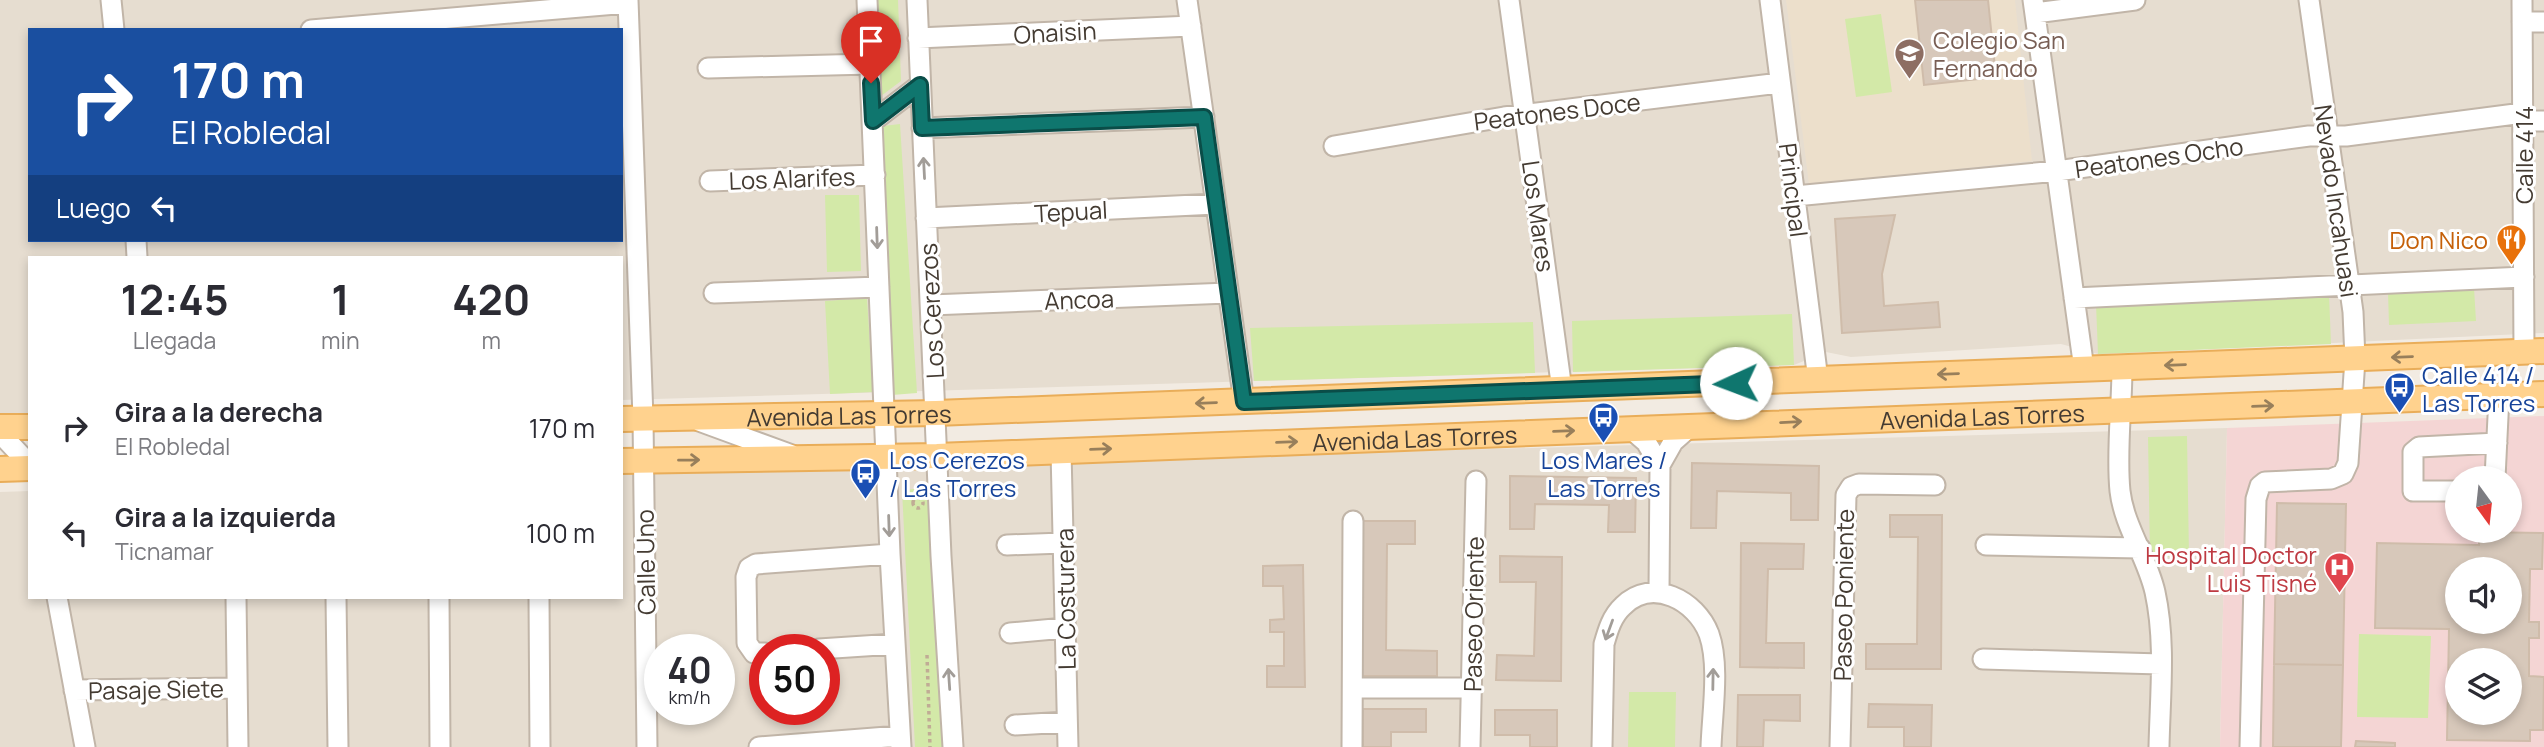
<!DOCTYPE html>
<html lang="es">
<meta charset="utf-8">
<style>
:root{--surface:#fff;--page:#f2f2f3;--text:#2b2b33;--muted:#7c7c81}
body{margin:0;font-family:Manrope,sans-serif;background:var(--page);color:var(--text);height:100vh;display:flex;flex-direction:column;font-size:26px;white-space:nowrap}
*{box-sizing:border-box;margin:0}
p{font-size:23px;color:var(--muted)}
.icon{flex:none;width:38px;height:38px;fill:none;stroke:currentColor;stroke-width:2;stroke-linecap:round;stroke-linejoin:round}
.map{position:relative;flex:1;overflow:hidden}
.sheet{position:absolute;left:28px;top:256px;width:595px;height:343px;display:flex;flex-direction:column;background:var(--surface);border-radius:0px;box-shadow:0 4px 10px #0003}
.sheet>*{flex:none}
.guide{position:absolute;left:28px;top:28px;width:595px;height:214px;border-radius:0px;box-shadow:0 4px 10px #0003;background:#1a4fa0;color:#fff;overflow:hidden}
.needle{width:46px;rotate:165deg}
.controls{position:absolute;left:2445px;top:466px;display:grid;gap:14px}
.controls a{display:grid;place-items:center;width:77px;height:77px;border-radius:50%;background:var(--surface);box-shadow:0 4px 10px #0003;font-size:35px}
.speed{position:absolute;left:644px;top:634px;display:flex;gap:14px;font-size:35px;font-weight:700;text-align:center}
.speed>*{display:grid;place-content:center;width:91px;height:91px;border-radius:50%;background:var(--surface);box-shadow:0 4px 10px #0003;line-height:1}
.speed small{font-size:18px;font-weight:400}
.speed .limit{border:10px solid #d22;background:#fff;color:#111}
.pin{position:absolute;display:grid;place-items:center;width:60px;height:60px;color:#fff;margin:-72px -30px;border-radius:50% 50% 50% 0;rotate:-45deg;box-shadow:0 0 7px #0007}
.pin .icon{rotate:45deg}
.me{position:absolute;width:77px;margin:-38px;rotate:268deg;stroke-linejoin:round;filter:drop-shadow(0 0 5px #0008)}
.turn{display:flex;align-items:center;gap:24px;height:147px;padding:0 28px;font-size:32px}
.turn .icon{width:91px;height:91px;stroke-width:2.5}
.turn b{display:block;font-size:49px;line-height:60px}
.then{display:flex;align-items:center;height:66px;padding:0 28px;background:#0003;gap:14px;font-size:26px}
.eta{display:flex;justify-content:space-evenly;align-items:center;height:119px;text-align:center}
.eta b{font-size:42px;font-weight:700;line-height:49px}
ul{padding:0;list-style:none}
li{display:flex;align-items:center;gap:21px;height:105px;padding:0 28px}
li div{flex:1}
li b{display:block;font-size:26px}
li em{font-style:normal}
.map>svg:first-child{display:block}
</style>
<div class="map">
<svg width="2544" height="747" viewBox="0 0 2544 747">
<rect width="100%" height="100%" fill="#f2ebe2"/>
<path fill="#e6ddd0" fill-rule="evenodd" d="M0 0H2544V333L2098 354 2061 344 1851 357 1826 352 1794 365 621 400V257H30V420L0 421ZM30 30H621V240H30Z
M2227 428 2220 747H0V492L30 491V597H621V474ZM660 649H719V709H660ZM765 649H824V709H765Z"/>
<path fill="#ecdfcb" d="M1786 0H2015L2032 161 1809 185Z"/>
<path fill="#f4d5d4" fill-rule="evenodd" d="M2544 416V747H2220L2227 428ZM2457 478H2510V530H2457ZM2457 569H2510V621H2457ZM2457 660H2510V712H2457Z"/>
<path fill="#d3e9a8" d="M875 0H898L901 81 881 96 878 83Z
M1881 14 1892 92 1856 97 1845 19Z
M900 124 917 393 892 395 883 126Z
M859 195 861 271 827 272 825 195Z
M2474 288 2476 321 2389 325 2388 292Z
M2329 294 2331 344 2098 354 2096 304Z
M867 298 873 392 830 394 825 301Z
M1792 314 1794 365 1573 372 1572 321Z
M1533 322 1535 373 1254 381 1250 328Z
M2187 436 2189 556 2150 557 2148 437Z
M927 488 944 747H915L902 490Z
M2359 634 2431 636 2428 718 2357 717Z
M1629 692H1676L1675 747H1628Z"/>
<path fill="#d7c8ba" stroke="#cfbcaa" stroke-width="2" fill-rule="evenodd" d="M1915 0H1988L1996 77 1924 85Z
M1895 215 1882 274 1884 306 1938 302 1940 327 1842 333 1835 219Z
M1692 463 1819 466 1818 520H1791V493L1717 491 1716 528H1691Z
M1510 476 1636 478 1635 532H1608L1609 505 1535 504 1534 529H1510Z
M2277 503 2346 504 2343 665 2274 664Z
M1890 515H1942L1941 669H1866V644H1917L1918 537H1890Z
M1363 521H1415V544H1387L1386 650 1437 651V676H1362Z
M2479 532 2543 533 2542 569H2530L2529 622H2539V638H2529V676L2544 677 2543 730H2530V741L2447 740 2449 629 2375 628 2377 543 2479 545ZM2457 569H2510V621H2457ZM2457 660H2510V712H2457Z
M1741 543 1804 544 1803 569H1768L1766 643H1804V668L1740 667Z
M1500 556 1562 557 1561 681 1496 680 1497 655 1534 656 1536 582H1500Z
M1303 565 1305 687H1267V666H1284V632H1270V620L1284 619 1283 586H1263V566Z
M2274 664 2343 665 2341 747H2273Z
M1738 695H1800V721L1764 720 1763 747H1737Z
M1869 704 1932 705 1931 747H1904V727H1868Z
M1363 709H1426V732H1391V747H1363Z
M1495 710H1557V747H1530V735H1495Z
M2356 741 2395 743V747H2355Z"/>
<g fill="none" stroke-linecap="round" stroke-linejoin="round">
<defs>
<path id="minor" d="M111 0 114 30
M628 0 643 418 647 747
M867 0 890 554 901 747
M917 0 941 556 953 747
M1187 0 1244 402
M1509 0 1562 390
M1770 0 1818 380
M2033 0 2084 369
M2522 0 2524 352
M2035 13 2135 0
M2522 22H2544
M311 30 628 3
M918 38 1191 26
M708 68 870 64
M873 121 920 85
M2523 121H2544
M922 128 1204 117
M1334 146 1504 117 1780 83
M710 181 875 175
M1795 196 2057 171 2309 136H2346L2523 113
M926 218 1216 204
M136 240 137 257
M714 293 879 287
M2074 298 2524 277
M931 305 1228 293
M2122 367C2122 408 2116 451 2120 491 2124 526 2147 557 2155 592 2166 642 2160 696 2159 747
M699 421 792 455
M1631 429 1646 442 1660 465
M0 433 30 465
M1061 451 1068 747
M2495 478 2499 396
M2457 491H2413V452L2419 447 2497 443
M1007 545 1063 543
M1986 545 2140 548
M1659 592 1660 465 1673 442 1690 427
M57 597 85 747
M236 597 238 747
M336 597 338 747
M439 597 440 747
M539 597 540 747
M1010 633 1065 628
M819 649 895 644
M765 653H754L747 643 746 577 749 568 756 564 890 554
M1983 659 2161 664
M1353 688H1471
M74 690 237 688
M1015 725 1067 722
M759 747 900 736
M1352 747 1353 521
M1470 747 1476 481
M1602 747 1604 644C1608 630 1612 616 1623 606 1652 577 1696 600 1709 634 1720 665 1712 714 1711 747
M1840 747 1846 495 1851 487 1859 484 1935 485
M2250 747 2256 499 2260 486 2265 482 2331 479 2343 474 2348 463 2355 359 2353 312 2309 0"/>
<g id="major">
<path id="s1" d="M621 419 936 413 2544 351"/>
<path d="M0 427H30"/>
<path id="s2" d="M621 461 937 456 2544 394"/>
<path d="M0 469 30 468"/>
</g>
</defs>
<use href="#minor" stroke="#c1b5a8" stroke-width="23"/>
<use href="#major" stroke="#e9ad59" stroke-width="28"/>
<path stroke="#c0ac95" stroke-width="3.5" stroke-dasharray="3.5 3.5" stroke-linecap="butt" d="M913 503a5 5 0 1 1 10 0a5 5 0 1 1-10 0Z
M927 655 930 747"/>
<use href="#minor" stroke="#fff" stroke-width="19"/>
<use href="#major" stroke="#ffd28e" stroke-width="24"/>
</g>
<defs><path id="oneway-shaft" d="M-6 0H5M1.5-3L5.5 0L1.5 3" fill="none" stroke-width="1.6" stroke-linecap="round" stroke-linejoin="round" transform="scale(1.75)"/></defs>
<g stroke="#a29d98">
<use href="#oneway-shaft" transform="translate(924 168) rotate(-93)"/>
<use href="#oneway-shaft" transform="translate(877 238) rotate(88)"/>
<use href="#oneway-shaft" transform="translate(889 526) rotate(88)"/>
<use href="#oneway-shaft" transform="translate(1609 630) rotate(110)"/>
<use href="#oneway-shaft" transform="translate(949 679) rotate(-94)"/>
<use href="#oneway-shaft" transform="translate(1713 679) rotate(-89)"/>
</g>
<g stroke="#987f5b">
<use href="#oneway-shaft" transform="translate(2402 357) rotate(178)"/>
<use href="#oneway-shaft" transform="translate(2175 365) rotate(178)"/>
<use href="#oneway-shaft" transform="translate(1948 374) rotate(178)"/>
<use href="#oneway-shaft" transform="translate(1206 403) rotate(178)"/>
<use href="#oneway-shaft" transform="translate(2263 406) rotate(-2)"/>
<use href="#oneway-shaft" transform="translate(1791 422) rotate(-3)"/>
<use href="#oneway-shaft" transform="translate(1564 431) rotate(-2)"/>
<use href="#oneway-shaft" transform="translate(1287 442) rotate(-2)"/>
<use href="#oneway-shaft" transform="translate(1101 449) rotate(-2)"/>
<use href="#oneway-shaft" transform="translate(689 460) rotate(-1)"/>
</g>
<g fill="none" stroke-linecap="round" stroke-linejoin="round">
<defs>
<path id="route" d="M871 83 873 121 920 85 922 128 1204 117 1244 402 1736 383"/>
</defs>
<use href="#route" stroke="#0a4d48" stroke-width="18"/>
<use href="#route" stroke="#0f766e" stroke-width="12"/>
</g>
<defs>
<symbol id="school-pin" viewBox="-11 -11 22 30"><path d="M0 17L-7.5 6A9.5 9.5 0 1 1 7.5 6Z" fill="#8d6e63" stroke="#fff"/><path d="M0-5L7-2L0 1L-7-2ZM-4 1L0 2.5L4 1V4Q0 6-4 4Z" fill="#fff"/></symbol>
<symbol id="restaurant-pin" viewBox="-11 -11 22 30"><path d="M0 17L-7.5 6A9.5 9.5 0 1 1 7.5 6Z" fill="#e8710a" stroke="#fff"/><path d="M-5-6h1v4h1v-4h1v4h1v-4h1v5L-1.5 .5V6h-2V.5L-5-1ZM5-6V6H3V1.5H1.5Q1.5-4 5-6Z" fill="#fff"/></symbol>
<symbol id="bus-pin" viewBox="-11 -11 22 30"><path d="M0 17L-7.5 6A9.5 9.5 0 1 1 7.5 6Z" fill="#1a4fb4" stroke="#fff"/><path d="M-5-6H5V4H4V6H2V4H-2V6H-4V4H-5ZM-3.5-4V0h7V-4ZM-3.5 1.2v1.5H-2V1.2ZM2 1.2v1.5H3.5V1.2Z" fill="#fff"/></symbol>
<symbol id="hospital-pin" viewBox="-11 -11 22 30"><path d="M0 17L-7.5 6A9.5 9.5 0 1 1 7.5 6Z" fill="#e0444e" stroke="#fff"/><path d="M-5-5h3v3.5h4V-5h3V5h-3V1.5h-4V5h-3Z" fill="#fff"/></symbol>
</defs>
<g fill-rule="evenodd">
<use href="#school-pin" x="1892" y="36" width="35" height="47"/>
<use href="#restaurant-pin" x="2494" y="222" width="35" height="47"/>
<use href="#bus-pin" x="2382" y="370" width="35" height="47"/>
<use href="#bus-pin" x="1586" y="400" width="35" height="47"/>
<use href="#bus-pin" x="848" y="456" width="35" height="47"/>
<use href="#hospital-pin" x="2322" y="550" width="35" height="47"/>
</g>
<g text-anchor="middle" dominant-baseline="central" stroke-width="6" stroke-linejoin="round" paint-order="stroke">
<g font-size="24" fill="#443b32" stroke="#fff">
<text transform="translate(1055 32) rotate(-3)">Onaisin</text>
<text transform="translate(1557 111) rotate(-7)">Peatones Doce</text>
<text transform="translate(2523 155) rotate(-90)">Calle 414</text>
<text transform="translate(2159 157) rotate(-8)">Peatones Ocho</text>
<text transform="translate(792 178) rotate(-2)">Los Alarifes</text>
<text transform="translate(1794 190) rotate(83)">Principal</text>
<text transform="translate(2337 201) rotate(82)">Nevado Incahuasi</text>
<text transform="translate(1071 211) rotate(-3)">Tepual</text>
<text transform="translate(1539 216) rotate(82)">Los Mares</text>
<text transform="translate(1079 299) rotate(-2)">Ancoa</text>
<text transform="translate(931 311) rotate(-93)">Los Cerezos</text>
<text stroke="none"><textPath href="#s1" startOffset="228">Avenida Las Torres</textPath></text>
<text stroke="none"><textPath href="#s2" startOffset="1362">Avenida Las Torres</textPath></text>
<text stroke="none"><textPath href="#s2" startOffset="794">Avenida Las Torres</textPath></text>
<text transform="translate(645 562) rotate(-91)">Calle Uno</text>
<text transform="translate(1843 595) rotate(-89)">Paseo Poniente</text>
<text transform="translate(1065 599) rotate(-91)">La Costurera</text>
<text transform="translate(1473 614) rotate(-89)">Paseo Oriente</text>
<text transform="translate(156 689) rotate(-1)">Pasaje Siete</text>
</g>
<g font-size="24" fill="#785e54" stroke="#fff" text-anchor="start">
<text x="1933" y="39">Colegio San<tspan x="1933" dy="28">Fernando</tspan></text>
</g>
<g font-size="24" fill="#c56008" stroke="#fff" text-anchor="end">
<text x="2488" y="239">Don Nico</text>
</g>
<g font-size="24" fill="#164399" stroke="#fff" text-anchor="start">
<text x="2422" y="374">Calle 414 /<tspan x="2422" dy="28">Las Torres</tspan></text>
<text x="889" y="459">Los Cerezos<tspan x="889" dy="28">/ Las Torres</tspan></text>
<text x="1604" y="459" text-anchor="middle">Los Mares /<tspan x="1604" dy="28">Las Torres</tspan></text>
</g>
<g font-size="24" fill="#be3a42" stroke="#fff" text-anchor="end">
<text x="2317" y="554">Hospital Doctor<tspan x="2317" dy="28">Luis Tisné</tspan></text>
</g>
</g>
</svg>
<div class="controls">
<a><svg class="needle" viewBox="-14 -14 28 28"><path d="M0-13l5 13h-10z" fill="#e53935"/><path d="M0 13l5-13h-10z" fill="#7c7c81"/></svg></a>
<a><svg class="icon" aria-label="sound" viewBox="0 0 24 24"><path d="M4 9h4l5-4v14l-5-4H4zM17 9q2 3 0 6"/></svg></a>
<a><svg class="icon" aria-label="layers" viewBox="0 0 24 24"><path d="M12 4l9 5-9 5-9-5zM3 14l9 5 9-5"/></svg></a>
</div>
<div class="speed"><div>40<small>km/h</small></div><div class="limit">50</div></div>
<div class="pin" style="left:871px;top:83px;background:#d93025"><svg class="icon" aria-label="arrive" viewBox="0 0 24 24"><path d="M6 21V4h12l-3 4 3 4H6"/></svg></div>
<svg class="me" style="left:1736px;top:383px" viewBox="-20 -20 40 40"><circle r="19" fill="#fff"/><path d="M0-13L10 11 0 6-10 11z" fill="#0f766e"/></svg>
<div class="guide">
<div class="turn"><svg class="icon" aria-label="right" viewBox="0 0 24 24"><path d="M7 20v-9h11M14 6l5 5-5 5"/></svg><div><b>170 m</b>El Robledal</div></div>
<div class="then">Luego<svg class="icon" aria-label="left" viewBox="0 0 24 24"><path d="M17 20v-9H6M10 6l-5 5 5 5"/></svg></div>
</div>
<section class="sheet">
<div class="eta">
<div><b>12:45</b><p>Llegada</p></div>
<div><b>1</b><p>min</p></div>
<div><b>420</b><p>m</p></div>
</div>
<ul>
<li><svg class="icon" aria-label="right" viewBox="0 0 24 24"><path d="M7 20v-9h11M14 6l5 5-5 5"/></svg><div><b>Gira a la derecha</b><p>El Robledal</p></div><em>170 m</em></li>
<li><svg class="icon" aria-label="left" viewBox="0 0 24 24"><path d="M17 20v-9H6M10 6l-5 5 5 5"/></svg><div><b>Gira a la izquierda</b><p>Ticnamar</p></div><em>100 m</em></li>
</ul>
</section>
</div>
